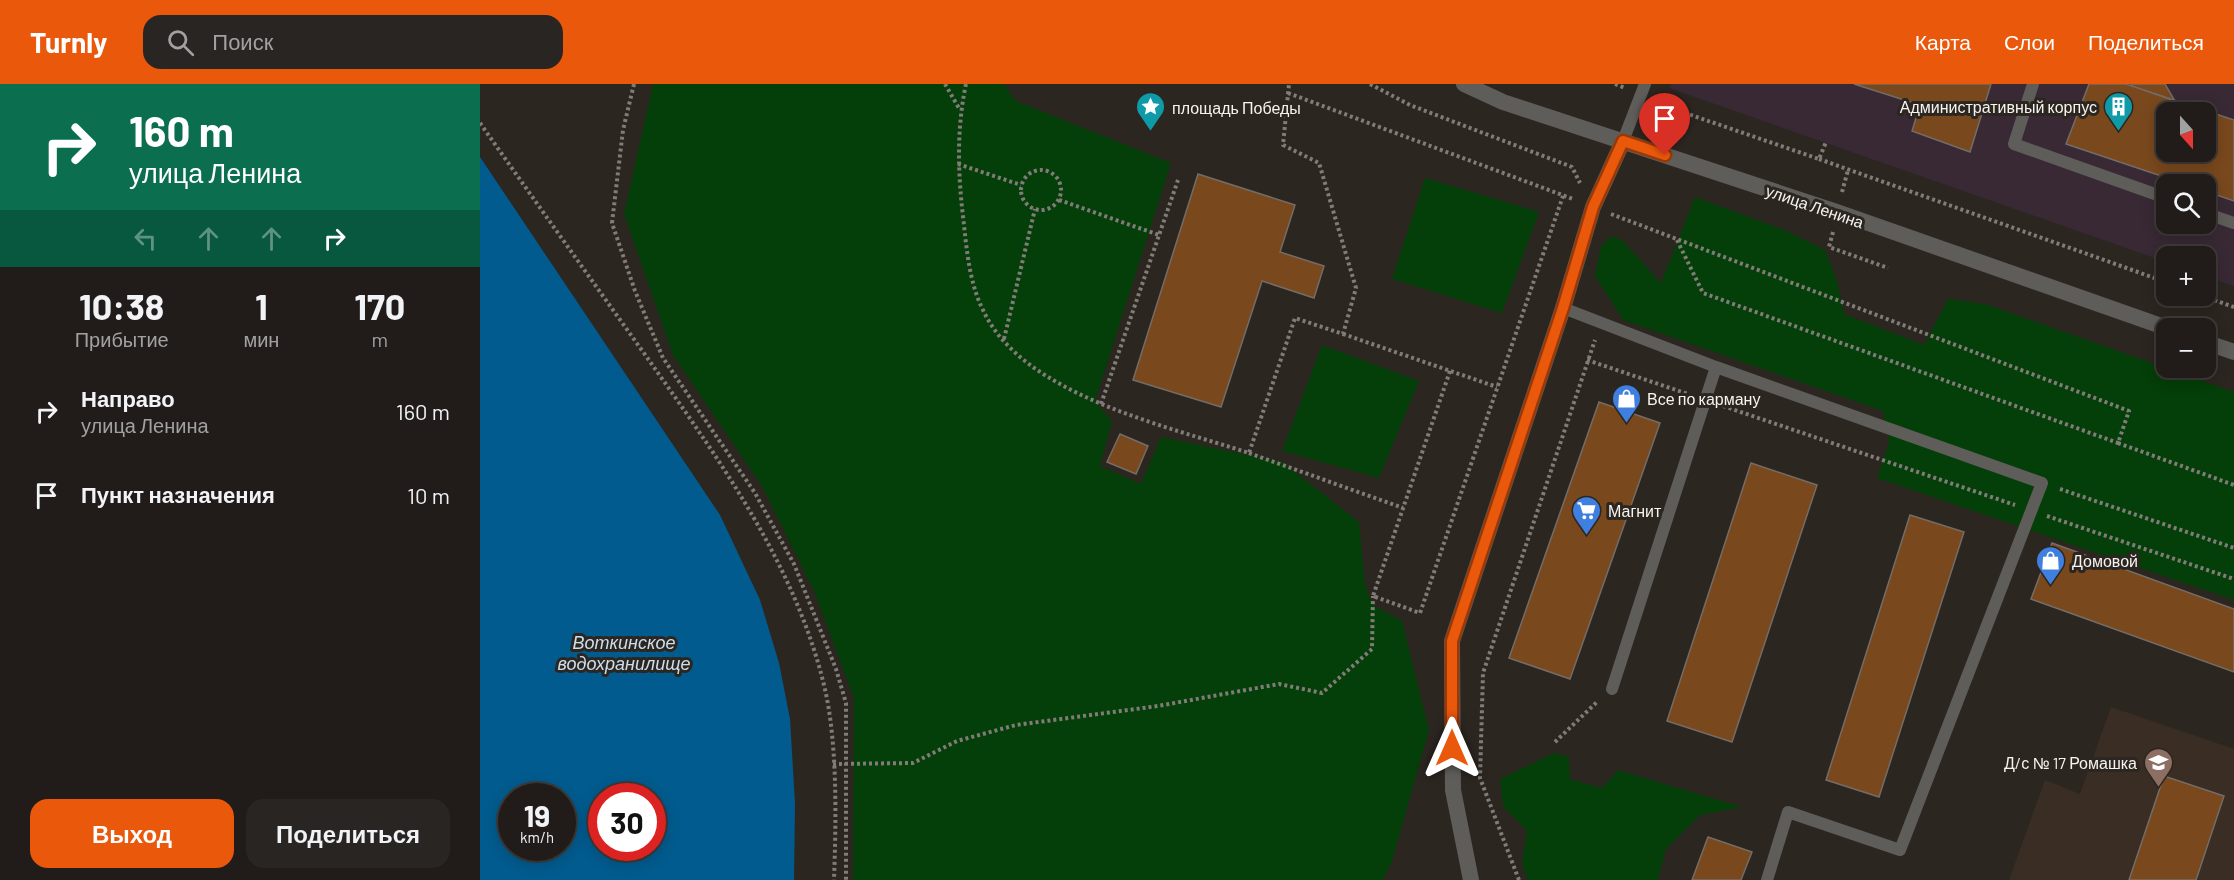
<!DOCTYPE html>
<html lang="ru">
<meta charset="utf-8">
<style>
:root{--surface:#211c19;--page:#292522;--text:#f1f3f6;--muted:#a2a1a2;--line:#3e3a38;--accent:#ea580c}
body{margin:0;font-family:Barlow,sans-serif;background:var(--page);color:var(--text);height:100vh;display:flex;flex-direction:column;font-size:22px;white-space:nowrap}
*{box-sizing:border-box;margin:0}
p{font-size:20px;color:var(--muted)}
.icon{flex:none;width:33px;height:33px;fill:none;stroke:currentColor;stroke-width:2;stroke-linecap:round;stroke-linejoin:round}
.map{position:relative;flex:1;overflow:hidden}
.side{display:flex;flex-direction:column;background:var(--surface);width:480px}
.side>*{flex:none}
.guide{background:#0b6e4f;color:#fff;overflow:hidden}
.needle{width:39px;rotate:159deg}
.tools{position:absolute;left:1676px;top:18px;display:grid;gap:12px}
.tools a{display:grid;place-items:center;width:60px;height:60px;border-radius:12px;background:var(--surface);box-shadow:0 3px 15px #0003,0 0 0 2px var(--line);font-size:30px}
.speed{position:absolute;left:18px;top:699px;display:flex;gap:12px;font-size:30px;font-weight:700;text-align:center}
.speed>*{display:grid;place-content:center;width:78px;height:78px;border-radius:50%;background:var(--surface);box-shadow:0 3px 15px #0003,0 0 0 2px var(--line);line-height:1}
.speed small{font-size:15px;font-weight:400}
.speed .limit{border:9px solid #d22;background:#fff;color:#111}
.pin{position:absolute;display:grid;place-items:center;width:51px;height:51px;color:#fff;margin:-62px -26px;border-radius:50% 50% 50% 0;rotate:-45deg;box-shadow:0 0 6px #0007}
.pin .icon{rotate:45deg}
.me{position:absolute;width:66px;margin:-33px;rotate:0deg;stroke-linejoin:round;filter:drop-shadow(0 0 4px #0008)}
.turn{display:flex;align-items:center;gap:21px;height:126px;padding:0 30px;font-size:27px}
.turn .icon{width:78px;height:78px;stroke-width:2.5}
.turn b{display:block;font-size:42px;line-height:51px}
.lanes{display:flex;align-items:center;height:57px;padding:0 30px;background:#0003;justify-content:center;gap:30px;direction:ltr}
.lanes .off{opacity:.35}
.eta{display:flex;justify-content:space-evenly;align-items:center;height:102px;text-align:center}
.eta b{font-size:36px;font-weight:700;line-height:42px}
.cta{display:flex;gap:12px;margin-top:auto;padding:12px 30px}
.cta a{flex:1;height:69px;border-radius:18px;background:var(--accent);color:#fff;font-size:24px;font-weight:700;line-height:69px;text-align:center}
.cta a+a{background:var(--page);color:var(--text)}
ul{padding:0;list-style:none}
li{display:flex;align-items:center;gap:18px;height:84px;padding:0 30px}
li div{flex:1}
li b{display:block;font-size:22px}
li em{font-style:normal}
header{display:flex;align-items:center;gap:36px;box-sizing:border-box;height:84px;padding:0 30px;background:var(--accent);color:#fff}
header strong{font-size:28px}
nav{display:flex;gap:33px;margin-inline-start:auto;font-size:21px}
.search{width:420px;height:54px;background:var(--page);display:flex;align-items:center;gap:15px;box-sizing:border-box;padding:0 21px;border-radius:18px;color:var(--muted);font-size:22px}
main{display:flex;flex:1;min-height:0}
.map>svg:first-child{display:block}
</style>
<header>
<strong>Turnly</strong>
<div class="search"><svg class="icon" aria-label="search" viewBox="0 0 24 24"><circle cx="10" cy="10" r="6"/><path d="M15 15l6 6"/></svg>Поиск</div>
<nav><a>Карта</a><a>Слои</a><a>Поделиться</a></nav>
</header>
<main>
<section class="side">
<div class="guide">
<div class="turn"><svg class="icon" aria-label="right" viewBox="0 0 24 24"><path d="M7 20v-9h11M14 6l5 5-5 5"/></svg><div><b>160 m</b>улица Ленина</div></div>
<div class="lanes"><svg class="icon off" aria-label="left" viewBox="0 0 24 24"><path d="M17 20v-9H6M10 6l-5 5 5 5"/></svg><svg class="icon off" aria-label="ahead" viewBox="0 0 24 24"><path d="M12 20V5M6 11l6-6 6 6"/></svg><svg class="icon off" aria-label="ahead" viewBox="0 0 24 24"><path d="M12 20V5M6 11l6-6 6 6"/></svg><svg class="icon" aria-label="right" viewBox="0 0 24 24"><path d="M7 20v-9h11M14 6l5 5-5 5"/></svg></div>
</div>
<div class="eta">
<div><b>10:38</b><p>Прибытие</p></div>
<div><b>1</b><p>мин</p></div>
<div><b>170</b><p>m</p></div>
</div>
<ul>
<li><svg class="icon" aria-label="right" viewBox="0 0 24 24"><path d="M7 20v-9h11M14 6l5 5-5 5"/></svg><div><b>Направо</b><p>улица Ленина</p></div><em>160 m</em></li>
<li><svg class="icon" aria-label="arrive" viewBox="0 0 24 24"><path d="M6 21V4h12l-3 4 3 4H6"/></svg><div><b>Пункт назначения</b></div><em>10 m</em></li>
</ul>
<div class="cta"><a>Выход</a><a>Поделиться</a></div>
</section>
<div class="map">
<svg width="1754" height="796" viewBox="0 0 1754 796">
<rect width="100%" height="100%" fill="#2c2621"/>
<path fill="#392d24" d="M1631 623 1754 665V796H1529L1565 696 1600 710Z"/>
<path fill="#382935" fill-rule="evenodd" d="M1191 0H1754V202L1725 192V172H1686V178L1189 4ZM1686 28H1725V68H1686ZM1686 100H1725V140H1686Z"/>
<path fill="#043e08" d="M173 0H524L536 17 691 79 615 317 632 337 620 382 661 400 681 353 802 378 879 438 885 501 893 521 922 537 949 646 912 777 903 796H373L374 614 334 507 282 402 193 271 144 130Z
M945 94 1059 128 1022 229 912 195Z
M1215 113 1307 147 1345 166 1357 197 1364 230 1444 261 1468 215 1505 220 1754 308V516L1397 394 1409 358 1403 327 1143 236 1115 192 1121 162 1132 152 1142 156 1181 199Z
M842 261 939 297 899 394 802 367Z
M1074 669 1089 673 1090 695 1122 704 1138 686 1262 723 1220 731 1186 765 1178 796H1048L1042 780 1047 747 1023 722 1020 695Z"/>
<path fill="#025b8e" fill-rule="evenodd" d="M0 73 240 431 280 516 299 579 310 635 315 719 314 796H0ZM32 712H82V764H32ZM122 712H172V764H122Z"/>
<path fill="#79481d" stroke="#746c66" stroke-width="1.5" fill-rule="evenodd" d="M1374 0H1511L1490 68 1432 47 1440 21Z
M1609 0H1646L1754 36V117L1725 107V100H1705L1586 60ZM1686 28H1725V68H1686Z
M1651 0H1685L1695 17 1652 2Z
M718 90 815 121 800 168 844 182 834 214 782 197 741 323 653 296Z
M1119 318 1180 339 1090 595 1029 574Z
M640 350 668 362 656 390 627 378Z
M1271 379 1337 401 1252 658 1187 637Z
M1430 431 1484 448 1399 713 1346 696Z
M1572 459 1754 525V588L1551 515Z
M1684 692 1744 712 1716 796H1649Z
M1228 753 1272 768 1261 796H1212Z"/>
<g fill="none" stroke-linecap="round" stroke-linejoin="round">
<path stroke="#817c78" stroke-width="4" stroke-dasharray="3 3" stroke-linecap="butt" d="M154 0 143 46 132 139 155 207 183 274 275 409 314 480 356 585 366 619V796
M465 0 480 26
M486 0C476 47 478 93 484 141 487 169 490 200 503 226 542 311 687 342 769 369L815 234 863 250 876 204 839 79 803 61 809 0
M890 0 930 21 1092 83 1100 99
M1135 0 1145 4
M808 9 1093 115
M1176 19 1339 75 1346 58
M0 39C55 117 110 194 166 272 238 374 314 478 344 601 358 659 356 737 354 796
M1339 75 1686 198
M478 80 541 101
M541 106a20 20 0 1 1 40 0a20 20 0 1 1-40 0Z
M1362 108 1368 86
M579 116 679 151
M1131 130 1649 327 1638 359 1754 401
M1353 148 1349 163 1408 184
M1197 156 1223 209 1638 359
M1723 212 1754 223
M863 250 1017 303
M524 255 555 125
M1107 276 1208 310
M970 287 893 512 940 529 1083 112
M621 320 698 96
M1243 322 1535 421
M769 369 923 424
M1580 405 1754 464
M1567 432 1754 495
M1075 658 1118 617
M353 680 433 679 477 657 536 641 678 622 799 600 842 609 892 565 893 512
M1039 796 1000 694 1003 589 1115 256"/>
<path stroke="#5f5d5a" stroke-width="12" d="M1553 0 1534 60 1686 114
M1143 57 1165 0
M1725 129 1754 139
M1083 224 1236 283
M1132 605 1236 283 1562 399 1420 766 1308 728 1287 796"/>
<path stroke="#5f5d5a" stroke-width="16" d="M991 796 973 706 972 557 1083 224 1113 123 1143 57"/>
<path stroke="#5f5d5a" stroke-width="16" d="M984 0 1023 18 1357 128 1687 244
M1725 258 1754 268"/>
</g>
<g fill="none" stroke-linecap="round" stroke-linejoin="round">
<defs>
<path id="route" d="M972 664V557L1083 224 1113 123 1143 57 1185 71"/>
</defs>
<use href="#route" stroke="#983908" stroke-width="15"/>
<use href="#route" stroke="#ea580c" stroke-width="10"/>
</g>
<defs>
<symbol id="building-pin" viewBox="-11 -11 22 30"><path d="M0 17L-7.5 6A9.5 9.5 0 1 1 7.5 6Z" fill="#0f9aa8" stroke="#2c2621"/><path d="M-4-6H4V6H1V3H-1V6H-4ZM-2.5-4.3h1.7v1.8h-1.7ZM.8-4.3h1.7v1.8H.8ZM-2.5-1h1.7V.8h-1.7ZM.8-1h1.7V.8H.8Z" fill="#fff"/></symbol>
<symbol id="sight-pin" viewBox="-11 -11 22 30"><path d="M0 17L-7.5 6A9.5 9.5 0 1 1 7.5 6Z" fill="#0f9aa8" stroke="#2c2621"/><path d="M0-6L1.8-2.2L6-1.7L2.9 1.2L3.7 5.4L0 3.3L-3.7 5.4L-2.9 1.2L-6-1.7L-1.8-2.2Z" fill="#fff"/></symbol>
<symbol id="shop-pin" viewBox="-11 -11 22 30"><path d="M0 17L-7.5 6A9.5 9.5 0 1 1 7.5 6Z" fill="#3f7fe0" stroke="#2c2621"/><path d="M-5-2.5h2.3a2.7 3.5 0 0 1 5.4 0H5L5.5 6h-11ZM-1.5-2.5h3a1.5 2.3 0 0 0-3 0Z" fill="#fff"/></symbol>
<symbol id="supermarket-pin" viewBox="-11 -11 22 30"><path d="M0 17L-7.5 6A9.5 9.5 0 1 1 7.5 6Z" fill="#3f7fe0" stroke="#2c2621"/><path d="M-6-5.5h2.5l.6 2H6L4.5 2H-2.5L-4.4-4H-6ZM-1.5 3.2a1.3 1.3 0 1 0 .1 0ZM3 3.2a1.3 1.3 0 1 0 .1 0Z" fill="#fff"/></symbol>
<symbol id="school-pin" viewBox="-11 -11 22 30"><path d="M0 17L-7.5 6A9.5 9.5 0 1 1 7.5 6Z" fill="#8d6e63" stroke="#2c2621"/><path d="M0-5L7-2L0 1L-7-2ZM-4 1L0 2.5L4 1V4Q0 6-4 4Z" fill="#fff"/></symbol>
</defs>
<g fill-rule="evenodd">
<use href="#building-pin" x="1622" y="6" width="33" height="45"/>
<use href="#sight-pin" x="654" y="6" width="33" height="45"/>
<use href="#shop-pin" x="1130" y="298" width="33" height="45"/>
<use href="#supermarket-pin" x="1090" y="410" width="33" height="45"/>
<use href="#shop-pin" x="1554" y="460" width="33" height="45"/>
<use href="#school-pin" x="1662" y="662" width="33" height="45"/>
</g>
<g text-anchor="middle" dominant-baseline="central" stroke-width="6" stroke-linejoin="round" paint-order="stroke">
<g font-size="16" fill="#f7f3ef" stroke="#2c2621" text-anchor="start">
<text x="1617" y="22" text-anchor="end">Административный корпус</text>
<text x="692" y="23">площадь Победы</text>
<text x="1167" y="314">Все по карману</text>
<text x="1128" y="426">Магнит</text>
<text x="1592" y="476">Домовой</text>
<text x="1657" y="678" text-anchor="end">Д/с № 17 Ромашка</text>
</g>
<g font-size="16" fill="#f7f3ef" stroke="#2c2621">
<text transform="translate(1335 122) rotate(19)">улица Ленина</text>
</g>
<g font-size="18" font-style="italic" fill="#cddfee" stroke="#2c2621">
<text x="144" y="558">Воткинское<tspan x="144" dy="21">водохранилище</tspan></text>
</g>
</g>
</svg>
<div class="tools">
<a><svg class="needle" viewBox="-14 -14 28 28"><path d="M0-13l5 13h-10z" fill="#e53935"/><path d="M0 13l5-13h-10z" fill="#a2a1a2"/></svg></a>
<a><svg class="icon" aria-label="search" viewBox="0 0 24 24"><circle cx="10" cy="10" r="6"/><path d="M15 15l6 6"/></svg></a>
<a>+</a>
<a>−</a>
</div>
<div class="speed"><div>19<small>km/h</small></div><div class="limit">30</div></div>
<div class="pin" style="left:1185px;top:71px;background:#d93025"><svg class="icon" aria-label="arrive" viewBox="0 0 24 24"><path d="M6 21V4h12l-3 4 3 4H6"/></svg></div>
<svg class="me" style="left:972px;top:664px" viewBox="-20 -20 40 40"><path d="M0-17L14 15 0 8-14 15z" fill="#ea580c" stroke="#fff" stroke-width="4"/></svg>
</div>
</main>
